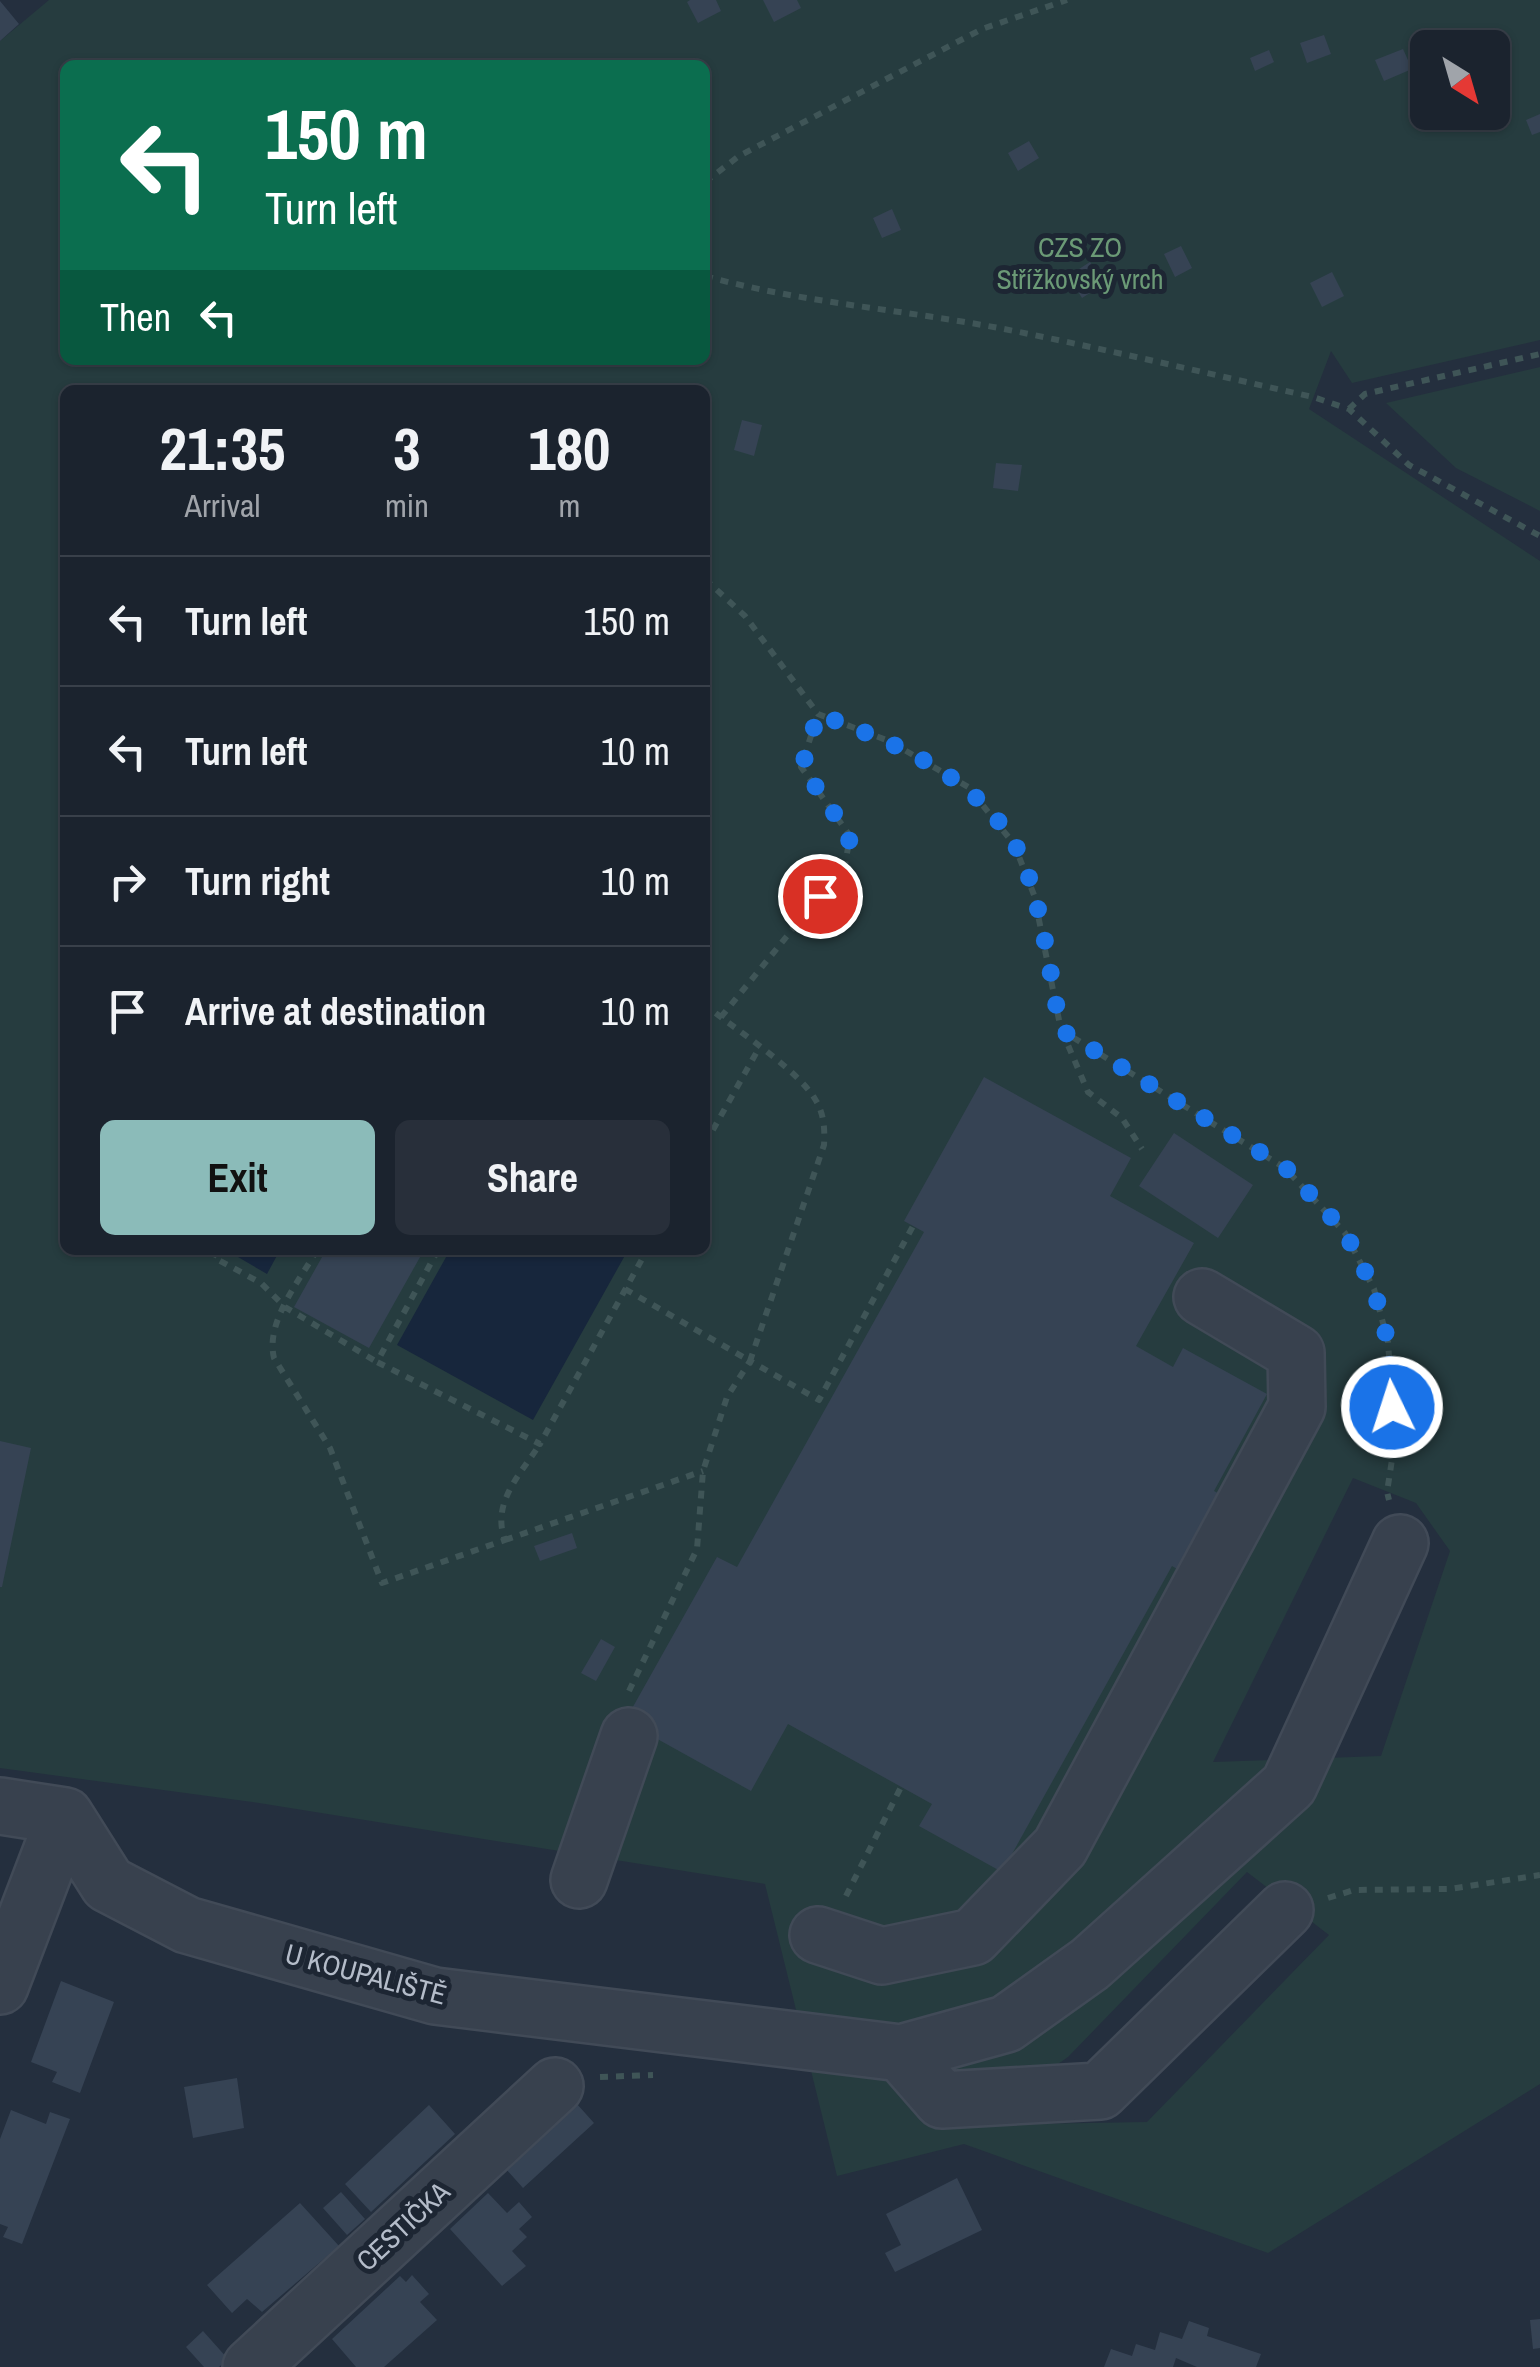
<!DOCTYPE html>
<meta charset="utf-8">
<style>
:root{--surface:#1b232e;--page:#282f3a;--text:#f1f3f6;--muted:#a0a4aa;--line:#39404a;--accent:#8bbbb9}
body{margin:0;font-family:"Archivo Narrow",sans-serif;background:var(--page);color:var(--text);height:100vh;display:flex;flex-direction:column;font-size:38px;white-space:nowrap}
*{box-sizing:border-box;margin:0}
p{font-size:32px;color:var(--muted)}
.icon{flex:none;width:55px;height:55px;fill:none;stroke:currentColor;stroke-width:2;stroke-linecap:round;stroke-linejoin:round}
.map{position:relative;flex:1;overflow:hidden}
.side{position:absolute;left:60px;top:385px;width:650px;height:870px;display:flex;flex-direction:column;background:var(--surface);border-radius:15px;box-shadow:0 2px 8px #0004,0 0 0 2px var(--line)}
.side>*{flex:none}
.top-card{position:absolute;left:60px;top:60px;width:650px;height:305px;border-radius:15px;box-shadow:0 2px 8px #0004,0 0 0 2px var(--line);background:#0b6e4f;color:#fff;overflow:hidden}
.needle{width:65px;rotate:143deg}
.tools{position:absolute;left:1410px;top:30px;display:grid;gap:20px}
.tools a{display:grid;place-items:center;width:100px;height:100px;border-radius:15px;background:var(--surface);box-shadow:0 2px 8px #0004,0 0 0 2px var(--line);font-size:50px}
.pin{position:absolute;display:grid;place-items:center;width:85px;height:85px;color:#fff;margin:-42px;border:5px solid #fff;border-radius:50%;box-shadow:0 2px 10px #0007}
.me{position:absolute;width:110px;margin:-55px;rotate:356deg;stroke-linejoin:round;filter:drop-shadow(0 0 8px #0008)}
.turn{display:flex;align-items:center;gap:35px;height:210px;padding:0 40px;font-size:45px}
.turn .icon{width:130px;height:130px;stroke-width:2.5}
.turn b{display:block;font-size:70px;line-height:85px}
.then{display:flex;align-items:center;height:95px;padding:0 40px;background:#0003;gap:20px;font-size:38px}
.eta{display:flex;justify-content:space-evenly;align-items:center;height:170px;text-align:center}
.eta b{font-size:60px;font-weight:800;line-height:70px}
.cta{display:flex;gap:20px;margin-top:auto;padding:20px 40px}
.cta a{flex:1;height:115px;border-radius:15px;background:var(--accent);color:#111;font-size:40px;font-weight:800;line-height:115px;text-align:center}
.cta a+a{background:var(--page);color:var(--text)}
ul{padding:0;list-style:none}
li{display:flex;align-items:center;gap:30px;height:130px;padding:0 40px;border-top:2px solid var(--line)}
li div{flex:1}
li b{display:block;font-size:38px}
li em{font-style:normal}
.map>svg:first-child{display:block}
</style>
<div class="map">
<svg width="1540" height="2367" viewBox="0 0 1540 2367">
<rect width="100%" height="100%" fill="#242f3e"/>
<path fill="#263c3f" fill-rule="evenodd" d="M49 0H1540V340L1352 383 1331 351 1309 409 1540 561V2084L1268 2253 964 2144 837 2176 765 1884 259 1803 0 1768V41ZM1428 48H1492V112H1428ZM65 65H705V360H65ZM65 390H705V1250H65ZM1353 1478 1416 1503 1450 1551 1381 1756 1213 1762ZM1247 1872 1329 1935 1147 2122 1030 2124 1025 2087 1068 2057Z
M1540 367V511L1456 468 1386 403Z"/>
<path fill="#17263c" d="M226 1250H280L267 1274Z
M450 1250H628L533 1420 397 1345Z"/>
<path fill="#364354" d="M690 0H716L721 11 698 23 687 2Z
M763 0H797L801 8 774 22Z
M0 1 19 24 0 41Z
M1324 35 1331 54 1307 63 1300 43Z
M1403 49 1412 69 1384 81 1375 60Z
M1269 50 1274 62 1255 71 1250 58Z
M1540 114V132L1532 135 1526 120Z
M1029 141 1039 158 1018 171 1008 153Z
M892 209 901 230 882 238 873 218Z
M1181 246 1192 268 1175 277 1164 254Z
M1090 262 1104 284 1082 298 1068 276Z
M1332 272 1344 296 1322 307 1310 283Z
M742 420 762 425 754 456 734 450Z
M996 463 1022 465 1018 491 993 488Z
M984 1077 1131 1158 1110 1196 1194 1243 1136 1346 1173 1367 1183 1348 1267 1394 1214 1491 1231 1500 1189 1576 1172 1566 1002 1872 919 1826 932 1804 788 1724 751 1791 625 1721 717 1557 737 1567 924 1232 904 1221Z
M1174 1133 1253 1185 1218 1238 1139 1186Z
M326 1250H424L369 1348 294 1307Z
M0 1441 31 1448 2 1587H0Z
M572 1533 577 1548 540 1561 534 1546Z
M601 1639 615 1647 596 1681 581 1673Z
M61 1981 114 2002 80 2093 52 2082 57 2072 31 2062Z
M237 2078 244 2128 193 2138 184 2087Z
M568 2094 594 2123 523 2188 497 2159Z
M429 2105 455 2134 371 2212 345 2184Z
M11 2110 46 2124 50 2112 70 2119 22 2244 3 2237 8 2227 0 2224V2139Z
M957 2178 982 2230 895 2272 885 2253 901 2245 886 2214Z
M341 2192 365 2219 347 2235 323 2208Z
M488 2193 507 2213 519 2202 532 2217 519 2229 527 2237 512 2251 526 2266 502 2286 450 2229Z
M300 2203 339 2246 262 2312 247 2299 232 2313 207 2285Z
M412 2275 429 2294 420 2302 437 2320 384 2367H356L332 2339 400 2276 406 2282Z
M1540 2319V2348L1533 2349 1530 2320Z
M1189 2321 1209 2328 1207 2336 1261 2354 1256 2367H1197L1176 2358 1173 2367H1104L1111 2349 1132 2356 1136 2344 1155 2350 1160 2332 1182 2339Z
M203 2331 228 2359 219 2367H204L186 2347Z"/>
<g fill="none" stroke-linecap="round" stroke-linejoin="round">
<defs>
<path id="minor" d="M0 1806 65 1816 108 1884 187 1925 435 1996 901 2053 1006 2024 1090 1964 1289 1785 1400 1543
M579 1880 629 1736
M818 1935 882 1956 973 1937 1060 1847 1297 1407 1296 1353 1202 1297
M0 1986 65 1816
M901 2053 942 2100 1100 2091 1285 1910
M251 2367 555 2086"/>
</defs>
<use href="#minor" stroke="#414a57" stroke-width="60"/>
<path stroke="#3f5557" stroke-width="6" stroke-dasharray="8 8" stroke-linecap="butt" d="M705 182 739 156 982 29 1067 0
M705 276C806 304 911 310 1014 331 1114 351 1214 375 1313 397L1349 409 1409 465 1540 536
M1349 409 1365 394 1540 354
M705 579 745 616 818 714 889 741 968 787 1014 844 1034 895 1061 1030 1285 1168 1345 1233 1374 1289 1388 1342 1395 1440 1387 1492 1389 1500
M721 1017 845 865 850 836 801 767 818 714
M1062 1031 1088 1092 1122 1118 1142 1149
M705 1144 759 1048
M217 1250 213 1257 261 1283 285 1307 377 1362
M317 1250C300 1280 265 1322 274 1358L330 1448 382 1583 505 1540C491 1503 520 1475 540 1444
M438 1250 377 1362 540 1444 647 1250
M625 1289 750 1361 824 1145C825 1129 824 1113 815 1099 796 1068 735 1029 705 1005
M505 1540 703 1471
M629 1691 697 1549 703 1471 727 1397 750 1361 819 1400 913 1226
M846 1896 901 1787
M1328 1898 1354 1890 1450 1889 1540 1875
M600 2077 653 2075"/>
<use href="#minor" stroke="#38414e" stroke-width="55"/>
</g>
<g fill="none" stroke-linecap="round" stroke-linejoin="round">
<path stroke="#1a73e8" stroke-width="18" stroke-dasharray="0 32.4" d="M820 896 845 865 850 836 802 767 818 714C892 742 970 772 1014 843 1041 889 1050 977 1061 1030L1286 1168 1345 1232 1374 1289 1388 1342 1392 1407"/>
</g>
<g text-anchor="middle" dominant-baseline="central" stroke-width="10" stroke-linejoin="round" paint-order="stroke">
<g font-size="28" fill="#6b9a76" stroke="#1d2633">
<text x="1080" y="247">CZS ZO<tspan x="1080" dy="32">Střížkovský vrch</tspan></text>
</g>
<g font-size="28" fill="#b4bcc9" stroke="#1d2633">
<text transform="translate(366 1974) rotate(15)">U KOUPALIŠTĚ</text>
<text transform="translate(403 2226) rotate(-43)">CESTIČKA</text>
</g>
</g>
</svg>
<div class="tools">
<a><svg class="needle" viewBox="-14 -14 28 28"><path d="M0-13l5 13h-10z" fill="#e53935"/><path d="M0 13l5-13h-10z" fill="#a0a4aa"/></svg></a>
</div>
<div class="pin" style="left:820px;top:896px;background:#d93025"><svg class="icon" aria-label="arrive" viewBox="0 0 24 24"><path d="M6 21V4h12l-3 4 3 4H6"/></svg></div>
<svg class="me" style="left:1392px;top:1407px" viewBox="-20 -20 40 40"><circle r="17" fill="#1a73e8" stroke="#fff" stroke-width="3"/><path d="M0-11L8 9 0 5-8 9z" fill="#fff"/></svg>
<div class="top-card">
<div class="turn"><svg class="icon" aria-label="left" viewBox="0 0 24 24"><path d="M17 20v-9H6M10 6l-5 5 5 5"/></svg><div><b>150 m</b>Turn left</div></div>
<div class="then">Then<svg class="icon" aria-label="left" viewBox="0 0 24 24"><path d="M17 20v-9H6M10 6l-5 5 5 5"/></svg></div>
</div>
<section class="side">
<div class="eta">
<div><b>21:35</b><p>Arrival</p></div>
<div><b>3</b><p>min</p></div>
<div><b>180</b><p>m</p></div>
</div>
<ul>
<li><svg class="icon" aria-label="left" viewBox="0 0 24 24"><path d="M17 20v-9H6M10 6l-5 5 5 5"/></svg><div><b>Turn left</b></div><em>150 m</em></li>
<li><svg class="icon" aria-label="left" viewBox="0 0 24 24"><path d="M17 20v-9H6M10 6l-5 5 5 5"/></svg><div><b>Turn left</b></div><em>10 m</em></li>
<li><svg class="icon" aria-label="right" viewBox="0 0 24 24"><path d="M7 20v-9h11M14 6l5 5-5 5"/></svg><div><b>Turn right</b></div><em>10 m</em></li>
<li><svg class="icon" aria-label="arrive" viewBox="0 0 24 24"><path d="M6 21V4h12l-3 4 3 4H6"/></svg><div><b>Arrive at destination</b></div><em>10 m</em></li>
</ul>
<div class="cta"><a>Exit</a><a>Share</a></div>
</section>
</div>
